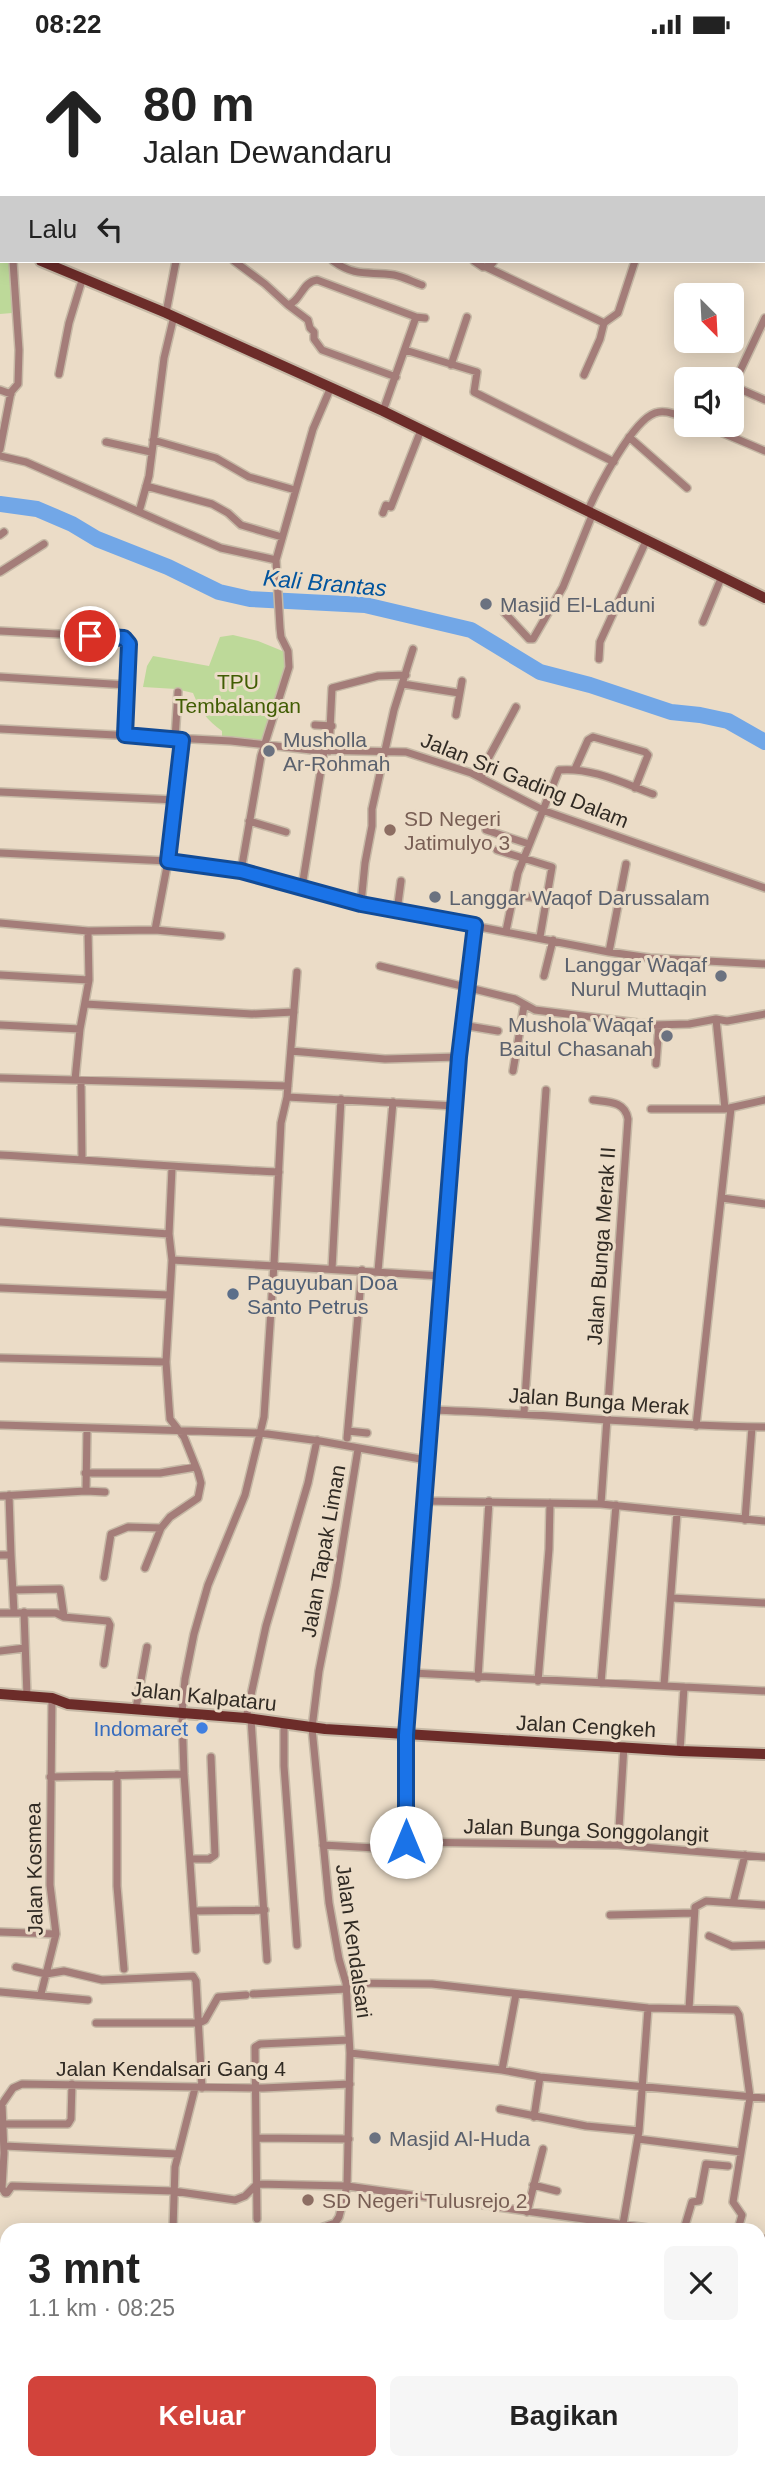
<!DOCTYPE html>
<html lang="id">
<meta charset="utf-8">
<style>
:root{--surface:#fff;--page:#f6f6f6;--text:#222;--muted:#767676;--accent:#d2433b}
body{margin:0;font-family:Arial,sans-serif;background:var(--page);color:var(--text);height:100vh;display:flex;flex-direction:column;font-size:26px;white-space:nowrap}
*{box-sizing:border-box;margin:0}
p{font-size:23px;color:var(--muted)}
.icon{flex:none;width:38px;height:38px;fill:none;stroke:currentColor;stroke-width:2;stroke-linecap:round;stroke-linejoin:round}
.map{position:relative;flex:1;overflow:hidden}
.details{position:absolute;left:0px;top:2174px;width:766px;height:247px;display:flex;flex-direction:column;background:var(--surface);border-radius:21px 21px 0 0;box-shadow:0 4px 18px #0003}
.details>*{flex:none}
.top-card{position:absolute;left:0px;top:0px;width:766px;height:214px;box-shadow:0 4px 18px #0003;background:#fff;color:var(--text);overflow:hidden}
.needle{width:46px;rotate:156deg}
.fabs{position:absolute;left:674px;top:234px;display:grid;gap:14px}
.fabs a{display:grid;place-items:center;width:70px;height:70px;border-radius:10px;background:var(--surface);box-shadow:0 4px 18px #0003;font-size:35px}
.pin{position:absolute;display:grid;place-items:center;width:60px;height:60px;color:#fff;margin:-30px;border:4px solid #fff;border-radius:50%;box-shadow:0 2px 7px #0007}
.me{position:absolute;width:77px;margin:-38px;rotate:0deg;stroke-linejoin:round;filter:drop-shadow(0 0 5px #0008)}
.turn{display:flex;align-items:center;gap:24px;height:147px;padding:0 28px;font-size:32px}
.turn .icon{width:91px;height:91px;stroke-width:2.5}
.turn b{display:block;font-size:49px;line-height:60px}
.then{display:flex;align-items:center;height:66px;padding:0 28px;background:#0003;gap:14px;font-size:26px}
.round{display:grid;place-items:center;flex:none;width:74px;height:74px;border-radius:10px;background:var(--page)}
.head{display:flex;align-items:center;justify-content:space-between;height:119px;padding:0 28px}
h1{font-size:42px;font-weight:800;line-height:52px}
.cta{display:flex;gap:14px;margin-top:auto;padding:14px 28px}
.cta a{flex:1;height:80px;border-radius:10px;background:var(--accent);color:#fff;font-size:28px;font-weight:800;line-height:80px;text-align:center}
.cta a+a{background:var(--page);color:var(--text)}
.status{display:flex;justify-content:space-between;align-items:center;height:49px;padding:0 35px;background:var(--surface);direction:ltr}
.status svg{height:19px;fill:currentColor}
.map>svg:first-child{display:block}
</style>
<div class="status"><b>08:22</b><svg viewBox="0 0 49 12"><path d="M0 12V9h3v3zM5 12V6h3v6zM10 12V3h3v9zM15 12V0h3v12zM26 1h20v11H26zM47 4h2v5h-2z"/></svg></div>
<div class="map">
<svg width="765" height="2419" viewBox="0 0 765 2419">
<rect width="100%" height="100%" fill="#ebdcc7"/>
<path fill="#bdd999" d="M0 208 2 212H10L12 264 0 265Z
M233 586 258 592 285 603 287 615 261 693 222 688V682C207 671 200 662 193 644L176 640 143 638 147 617 153 607 209 617 220 588Z"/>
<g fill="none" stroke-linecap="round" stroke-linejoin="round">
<path stroke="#72a7e7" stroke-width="2.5" d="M260 2176 268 2180"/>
<path stroke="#72a7e7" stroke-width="16" d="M0 455 37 460 72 475 97 490 168 518 219 543 250 550 365 556 471 581 540 623 590 636 671 663 700 666 728 672 765 693"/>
<defs>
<path id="minor" d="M182 0V2
M245 0V2
M433 0 437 1
M426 2 427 0
M0 94 2 95
M234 212 265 235 288 256C301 252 302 233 317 231L416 268 425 269
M333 212C357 229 369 222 394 226 404 228 413 233 422 236
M474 212 483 218 490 217 494 212
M486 218 604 274 618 264 635 212
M288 256 308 271 310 279 314 283V290L322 301 396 328
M166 264 176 212
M765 269 733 337 765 351
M405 301 477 323 474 343 614 413
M451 316 467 268
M59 325 69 274 83 228
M584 326 600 290 604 274
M0 341 11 345
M383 362 416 268
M704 376 765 402
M629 388 687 439
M153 391 216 409 249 428 295 441
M106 393 151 403
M0 400 11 343 18 335 19 301 13 212
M0 407 26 413 221 499 276 511
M146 437 212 455 228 464 241 476 282 488
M588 461C598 439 632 372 655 364 665 360 676 366 686 369
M139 463 149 427 164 309 174 267
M383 464 386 456 391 458 421 381
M0 486 4 483
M0 523 44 495
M504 563 529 590H533L563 538 593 464
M703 573 722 527
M0 582 116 588 127 593 130 606 125 686
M599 610 600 593 647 490
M0 628 127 636
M403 635 459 644
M456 666 462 632
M315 676 332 677
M0 680 231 692 311 701 406 703 471 724 545 762 765 839
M175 690 178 643
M329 702 332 639 378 627 406 626
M575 720 588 691 593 688 645 703 648 706 635 739
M481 729 489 708 516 658
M0 743 176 751
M249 772 286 783
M486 781 529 795
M497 801 552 818 540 888
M0 804 168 812 223 819 361 855 609 903 650 909 765 915
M241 822 261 707 289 618 288 602 281 588 280 579 276 511 313 380 331 338
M302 838 324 702
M513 846 546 850
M361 855 365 814 372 777V760L394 661 413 600
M397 862 401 832
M0 874 88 882 155 881 221 887
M155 881 168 812 182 691
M506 882 518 824 559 721C591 718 623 734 653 745
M609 903 626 815
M380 917 515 950 535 961 654 976 689 975 716 970 727 972 765 965
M0 926 89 931
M544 927 553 891
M85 955 252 965 294 963
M716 970 725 1060
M0 976 80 980
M462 976 498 982
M291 1002 385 1010 459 1008
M656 1015 659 976
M513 1022 524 957
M0 1029 288 1037
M75 1031 80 980 89 931 88 882
M81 1032 82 1110
M287 1048 455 1057
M593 1051C608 1053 625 1052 628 1070L601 1455
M651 1060H725L765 1051
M0 1106C93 1111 186 1119 279 1123
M722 1149 765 1155
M0 1173 169 1185
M172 1211 441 1227
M332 1220 341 1050
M378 1222 393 1053
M0 1239 169 1246
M0 1309 166 1313
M430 1361C542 1364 653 1377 765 1378
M524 1364 546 1041
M0 1376 260 1384 320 1392 426 1411
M696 1377 731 1059
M348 1382 367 1384
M347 1389 362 1221
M85 1424H160L196 1418
M86 1442 105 1443
M9 1446 11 1506
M0 1447 86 1442 87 1380
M424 1452 601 1455 765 1472
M745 1471 752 1378
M0 1506H11L14 1563
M145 1519 161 1479 170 1468 198 1449 201 1434 198 1423 184 1388 170 1370 169 1357 166 1313 172 1211 169 1185 172 1119
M104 1528 111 1485 128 1478 161 1479
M13 1541 60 1540 64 1568
M671 1549 765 1554
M24 1563 27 1647
M0 1564H56L64 1568 108 1572 110 1576 104 1615
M0 1602 25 1599
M412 1624 684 1638 680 1702
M478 1629 489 1452
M538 1632 549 1500 550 1454
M601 1634 616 1456
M664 1636 677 1464
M684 1638 765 1642
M136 1659 147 1598
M246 1669 266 1577 308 1434 317 1391
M251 1670 267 1911
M284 1675V1717L297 1896
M117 1726V1837L124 1920
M50 1728 184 1725
M406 1793V1686L459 1008 475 876
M323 1796 393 1800 406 1793 618 1796 765 1808
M618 1796 624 1697
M190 1810H209L215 1806 211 1708
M733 1854 745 1806
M194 1862 265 1861
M610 1866 694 1864
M0 1883 56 1885
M709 1887 732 1897 765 1896
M196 1901 184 1725 182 1664 185 1630 194 1585 208 1536 245 1446 264 1368 274 1215 281 1074 287 1048 297 923
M16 1918 46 1925 64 1922 102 1931 193 1927 196 1932 202 2039
M346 1934 432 1935 648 1959 736 1961 739 1966 750 2048 733 2153 742 2166 738 2180
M0 1943 88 1951
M41 1945 56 1885 50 1836 52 1649
M253 1945 347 1940
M689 1960 695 1858 706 1852 765 1856
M96 1974H199L205 1971 218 1948 246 1946
M350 2004 502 2021 540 2028 765 2049
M502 2021 516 1945
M2 2055 4 2104 2 2139 5 2144H7L12 2137 173 2142 235 2151 245 2147 257 2135 347 2137 655 2180
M2 2055 13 2039 22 2035 263 2039 350 2035
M500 2060 586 2077 639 2082
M534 2068 540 2028
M3 2075H68L71 2070 72 2035
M258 2089 349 2090
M638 2090 741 2103
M4 2097 178 2105
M533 2136 557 2142
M527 2163 543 2100
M257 2170 255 1998 260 1995 349 1991
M623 2175 639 2082 648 1959
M173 2180 175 2118 195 2039
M318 2180 335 2174 339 2168 347 2137 350 2004 346 1934 339 1910 329 1854 312 1679 319 1622 336 1536 358 1400
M684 2180 692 2153 699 2152 706 2115 728 2117
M760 2190H765
M0 2298H7
M0 2392 7 2393
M161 2413 201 2419
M278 2413 333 2419
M714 2413 765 2419
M98 2419 100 2413
M235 2419V2413
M425 2419 426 2413
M497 2419V2413
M617 2419V2413"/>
<path id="primary" d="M0 196 2 197
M41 212 166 264 383 362 765 549
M0 1645 52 1649 68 1655 246 1669 325 1680 680 1702 765 1705"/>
</defs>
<use href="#minor" stroke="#c6b9a6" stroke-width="10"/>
<use href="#primary" stroke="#c6b9a6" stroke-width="14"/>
<use href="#minor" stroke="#a47d79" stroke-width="7"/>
<use href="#primary" stroke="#6c2c29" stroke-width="10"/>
</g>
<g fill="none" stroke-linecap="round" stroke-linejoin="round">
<defs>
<path id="route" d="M90 587 124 589 129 595 125 686 182 691 168 812 241 822 361 855 475 876 459 1008 406 1686V1793"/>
</defs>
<use href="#route" stroke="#114b97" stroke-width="18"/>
<use href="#route" stroke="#1a73e8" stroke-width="12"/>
</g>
<g fill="#6b7280" stroke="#ebdcc7" stroke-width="2.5">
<circle cx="486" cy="555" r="7"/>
<circle cx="269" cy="702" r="7"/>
<circle cx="435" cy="848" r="7"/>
<circle cx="721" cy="927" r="7"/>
<circle cx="667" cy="987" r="7"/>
<circle cx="375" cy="2089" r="7"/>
</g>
<g fill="#8d6e63" stroke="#ebdcc7" stroke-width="2.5">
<circle cx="390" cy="781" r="7"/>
<circle cx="308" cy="2151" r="7"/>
</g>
<circle fill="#5c6f8a" stroke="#ebdcc7" stroke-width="2.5" cx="233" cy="1245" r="7"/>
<circle fill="#3f7fe0" stroke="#ebdcc7" stroke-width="2.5" cx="202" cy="1679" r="7"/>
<g text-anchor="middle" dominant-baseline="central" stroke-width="6" stroke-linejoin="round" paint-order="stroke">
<g font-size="21" fill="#5b616d" stroke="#ebdcc7" text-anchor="start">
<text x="500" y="555">Masjid El-Laduni</text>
<text x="283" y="690">Musholla<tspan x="283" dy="24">Ar-Rohmah</tspan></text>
<text x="449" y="848">Langgar Waqof Darussalam</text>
<text x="707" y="915" text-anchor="end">Langgar Waqaf<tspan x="707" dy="24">Nurul Muttaqin</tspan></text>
<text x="653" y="975" text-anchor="end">Mushola Waqaf<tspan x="653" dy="24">Baitul Chasanah</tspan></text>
<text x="389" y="2089">Masjid Al-Huda</text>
</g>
<g font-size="21" fill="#415d04" stroke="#ebdcc7">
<text x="238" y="632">TPU<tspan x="238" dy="24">Tembalangan</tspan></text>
</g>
<g font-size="21" fill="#312b24" stroke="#ebdcc7">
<text transform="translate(525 731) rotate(22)">Jalan Sri Gading Dalam</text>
<text transform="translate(601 1197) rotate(-86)">Jalan Bunga Merak II</text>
<text transform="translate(599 1352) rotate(4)">Jalan Bunga Merak</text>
<text transform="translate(323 1502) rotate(-80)">Jalan Tapak Liman</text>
<text transform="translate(204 1647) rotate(6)">Jalan Kalpataru</text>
<text transform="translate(586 1677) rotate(3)">Jalan Cengkeh</text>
<text transform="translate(586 1781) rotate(2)">Jalan Bunga Songgolangit</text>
<text transform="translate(34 1820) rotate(-91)">Jalan Kosmea</text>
<text transform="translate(354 1892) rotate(82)">Jalan Kendalsari</text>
<text x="171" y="2019">Jalan Kendalsari Gang 4</text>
</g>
<g font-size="21" fill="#785e54" stroke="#ebdcc7" text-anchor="start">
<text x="404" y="769">SD Negeri<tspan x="404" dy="24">Jatimulyo 3</tspan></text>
<text x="322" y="2151">SD Negeri Tulusrejo 2</text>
</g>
<g font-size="21" fill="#4e5e75" stroke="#ebdcc7" text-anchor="start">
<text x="247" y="1233">Paguyuban Doa<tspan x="247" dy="24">Santo Petrus</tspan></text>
</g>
<g font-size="21" fill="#366cbe" stroke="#ebdcc7" text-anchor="end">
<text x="188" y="1679">Indomaret</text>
</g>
<g font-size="23" font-style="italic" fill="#01549e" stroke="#ebdcc7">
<text transform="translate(325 534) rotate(5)">Kali Brantas</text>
</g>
</g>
</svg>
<div class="fabs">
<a><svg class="needle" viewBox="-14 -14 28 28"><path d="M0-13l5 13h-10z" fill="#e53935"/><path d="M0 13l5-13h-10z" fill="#767676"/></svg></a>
<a><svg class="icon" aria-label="sound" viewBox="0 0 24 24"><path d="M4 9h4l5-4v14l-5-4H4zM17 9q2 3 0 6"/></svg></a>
</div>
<div class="pin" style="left:90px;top:587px;background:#d93025"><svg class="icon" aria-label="arrive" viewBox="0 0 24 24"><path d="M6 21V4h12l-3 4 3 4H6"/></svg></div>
<svg class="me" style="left:406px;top:1793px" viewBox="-20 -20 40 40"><circle r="19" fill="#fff"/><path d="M0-13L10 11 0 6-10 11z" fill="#1a73e8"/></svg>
<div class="top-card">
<div class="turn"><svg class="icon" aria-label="ahead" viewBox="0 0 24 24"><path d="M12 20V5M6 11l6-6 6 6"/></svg><div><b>80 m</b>Jalan Dewandaru</div></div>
<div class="then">Lalu<svg class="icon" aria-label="left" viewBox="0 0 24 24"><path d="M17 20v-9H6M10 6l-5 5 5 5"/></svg></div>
</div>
<section class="details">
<div class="head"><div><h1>3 mnt</h1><p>1.1 km · 08:25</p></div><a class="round"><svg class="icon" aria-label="close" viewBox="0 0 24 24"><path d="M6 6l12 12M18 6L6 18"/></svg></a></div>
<div class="cta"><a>Keluar</a><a>Bagikan</a></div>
</section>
</div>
